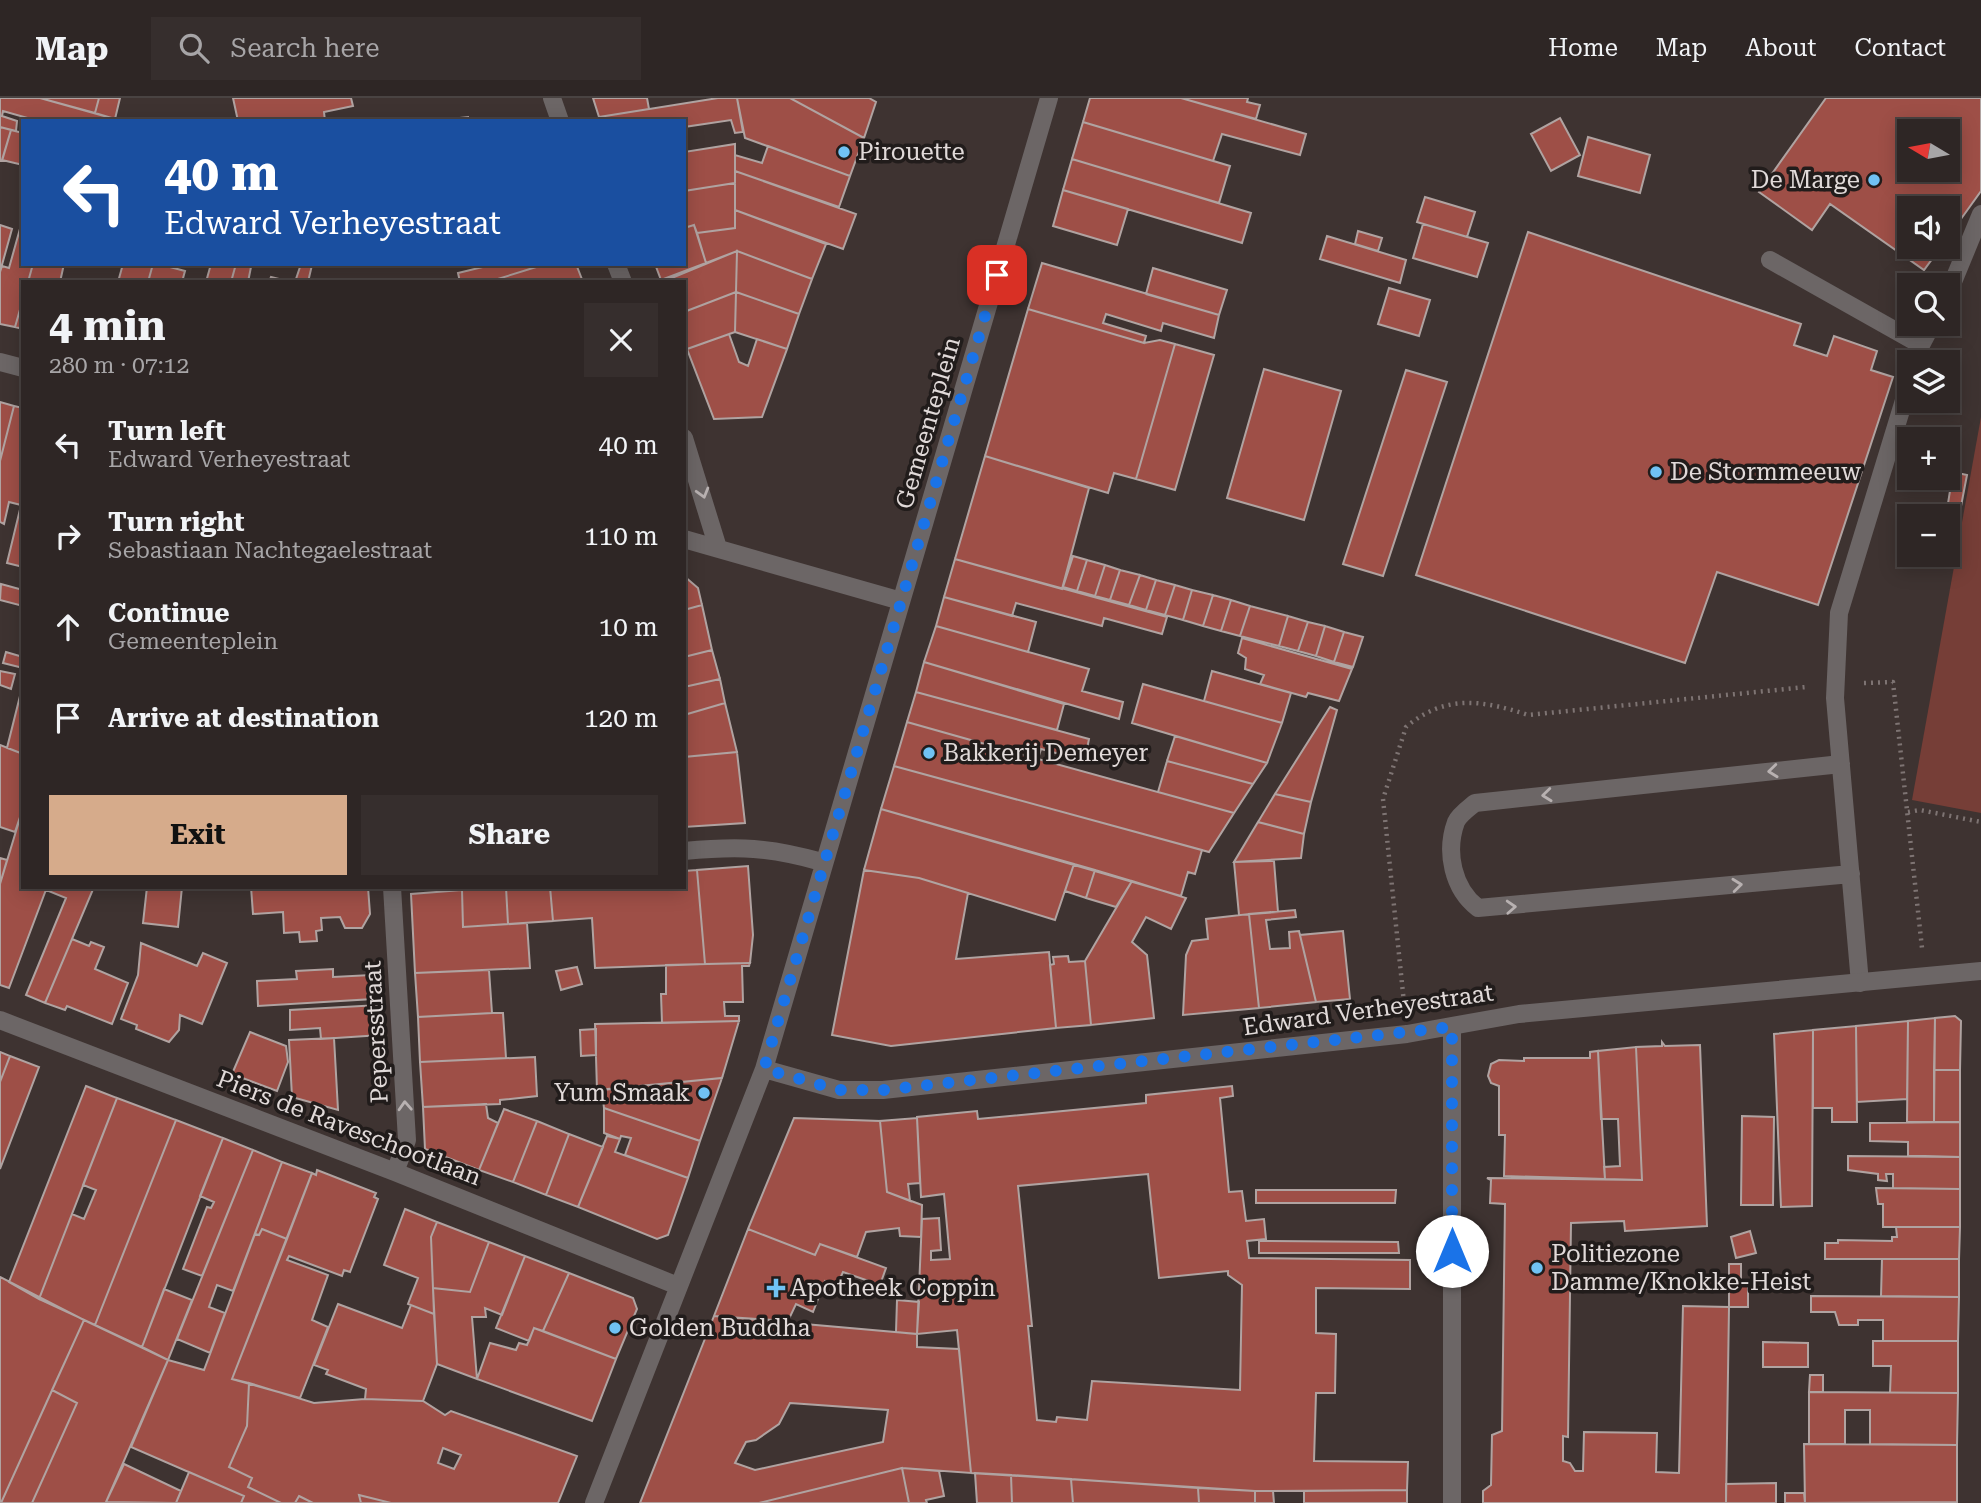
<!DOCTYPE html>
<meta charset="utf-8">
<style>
:root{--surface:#2e2625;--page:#362e2d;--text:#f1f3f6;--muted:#a7a5a7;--line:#494342;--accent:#d6ab8b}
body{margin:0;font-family:"Roboto Serif",serif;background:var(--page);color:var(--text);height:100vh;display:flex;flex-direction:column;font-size:26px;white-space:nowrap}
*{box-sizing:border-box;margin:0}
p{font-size:23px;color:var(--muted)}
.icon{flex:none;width:38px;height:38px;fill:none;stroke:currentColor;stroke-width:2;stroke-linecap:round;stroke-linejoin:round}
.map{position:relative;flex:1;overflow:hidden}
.sheet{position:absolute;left:21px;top:182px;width:665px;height:609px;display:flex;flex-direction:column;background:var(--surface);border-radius:0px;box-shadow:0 4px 18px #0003,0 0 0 2px var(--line)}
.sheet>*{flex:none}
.hud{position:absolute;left:21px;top:21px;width:665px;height:147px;border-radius:0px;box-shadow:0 4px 18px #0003,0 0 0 2px var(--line);background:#1a4fa0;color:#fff;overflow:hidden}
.needle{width:46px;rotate:280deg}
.fabs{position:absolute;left:1897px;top:21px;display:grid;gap:14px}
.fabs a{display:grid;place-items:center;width:63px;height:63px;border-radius:0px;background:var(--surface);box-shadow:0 4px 18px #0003,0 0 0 2px var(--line);font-size:35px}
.pin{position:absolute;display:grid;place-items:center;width:60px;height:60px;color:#fff;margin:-30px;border-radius:14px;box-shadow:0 4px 10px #0006}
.me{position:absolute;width:77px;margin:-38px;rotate:0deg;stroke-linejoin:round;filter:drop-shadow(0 0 5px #0008)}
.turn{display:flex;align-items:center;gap:24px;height:147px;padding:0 28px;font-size:32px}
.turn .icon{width:91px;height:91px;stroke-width:2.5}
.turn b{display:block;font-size:49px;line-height:60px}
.round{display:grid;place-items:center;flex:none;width:74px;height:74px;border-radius:0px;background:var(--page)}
.overview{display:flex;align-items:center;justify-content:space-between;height:119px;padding:0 28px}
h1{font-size:42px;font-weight:700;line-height:52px}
.button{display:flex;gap:14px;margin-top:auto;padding:14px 28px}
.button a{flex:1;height:80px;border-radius:0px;background:var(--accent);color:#111;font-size:28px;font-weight:700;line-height:80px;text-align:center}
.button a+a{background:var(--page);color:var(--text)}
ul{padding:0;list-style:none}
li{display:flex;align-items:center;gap:21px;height:91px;padding:0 28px}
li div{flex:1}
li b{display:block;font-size:26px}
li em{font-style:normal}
header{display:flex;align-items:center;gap:42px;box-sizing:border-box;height:98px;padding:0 35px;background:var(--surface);border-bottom:2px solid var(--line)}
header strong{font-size:33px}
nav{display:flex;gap:38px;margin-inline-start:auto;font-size:24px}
.search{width:490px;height:63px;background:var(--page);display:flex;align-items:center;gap:18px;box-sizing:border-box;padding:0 24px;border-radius:0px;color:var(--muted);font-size:26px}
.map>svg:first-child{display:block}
</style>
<header>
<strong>Map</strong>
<div class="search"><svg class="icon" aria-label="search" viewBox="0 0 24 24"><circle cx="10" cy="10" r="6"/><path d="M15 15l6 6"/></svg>Search here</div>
<nav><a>Home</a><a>Map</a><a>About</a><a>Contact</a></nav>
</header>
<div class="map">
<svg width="1981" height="1405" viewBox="0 0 1981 1405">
<rect width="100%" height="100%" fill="#3e3331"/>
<path fill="#763e37" d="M1981 319V715L1912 702Z"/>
<path fill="#9e4f47" stroke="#b0a3a1" stroke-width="2" fill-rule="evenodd" d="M0 0H40L122 23H38L3 13 2 18 17 23 16 33 0 29Z
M40 0H99L95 15Z
M99 0H120L115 21 95 15Z
M233 0H351L353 8 324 14 325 23H238Z
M593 0H647L649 11 599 19Z
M718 0H737L743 34 735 35 731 22 684 29V23H600L599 19Z
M737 0H790L864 40 850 78 745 40Z
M790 0H869L876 4 864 40Z
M1090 0H1181L1306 36 1300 57 1222 36 1213 63 1083 24Z
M1181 0H1248L1247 4 1260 7 1256 21Z
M1826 0H1981V93L1948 139V110H1909V149H1941L1924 172 1830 106 1812 132 1759 94ZM1909 33H1948V72H1909Z
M468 19V23H431Z
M1560 20 1580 57 1551 73 1531 36Z
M1083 24 1230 68 1219 105 1072 61Z
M0 29 11 32 2 63H0Z
M11 32 23 35V67L2 62Z
M1588 39 1650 57 1640 95 1578 78Z
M735 46V85L684 93V54Z
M768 48 850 78 839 109 735 73V57L762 65Z
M1072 61 1251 115 1242 145 1063 92Z
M735 73 856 116 843 151 735 112Z
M735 85V130L697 135 694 127 684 130V93Z
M1063 92 1128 111 1117 147 1053 128Z
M1425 99 1475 114 1467 139 1417 124Z
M735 112 826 146 812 181 737 153 706 165 697 135 735 130Z
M23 120V166H33L28 184H23V201L15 229 0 226V174L2 168 9 170Z
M1423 126 1488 145 1477 179 1413 160Z
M0 127 12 131 0 174Z
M694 127 706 165 661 182 655 166H684V130Z
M1358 133 1382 140 1378 153 1355 146Z
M1528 134 1801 226 1794 247 1827 258 1834 238 1877 253 1871 272 1893 279 1818 507 1717 474 1685 565 1416 477Z
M1327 138 1406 162 1400 185 1320 161Z
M737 153 812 181 799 216 736 194Z
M737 153 736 194 684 214V184H662Z
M1042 165 1219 217 1214 240 1163 225 1161 233 1106 216 1103 225 1146 238 1144 245 1028 211Z
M33 166H64L60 184H28Z
M123 166H153L148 184H118Z
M153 166H171L170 169 185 173 182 184H148Z
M211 166H236L231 184H206Z
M236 166 251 169 248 184H231Z
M301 166 312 167 308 184H295Z
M495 166H546L488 184H460L458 175Z
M546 166H576L583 184H488Z
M1153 170 1227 192 1219 217 1146 196Z
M271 179 291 184H269Z
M1389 190 1430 202 1419 238 1378 226Z
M736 194 735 234 687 251 684 214Z
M736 194 799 216 787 251 735 234Z
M23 201V231L15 229Z
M1028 211 1144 245 1160 242 1175 246 1136 381 1114 375 1108 395 985 358Z
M729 236 739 264 748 268 757 241 787 251 762 319 714 321 687 251Z
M1175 246 1214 257 1175 392 1136 381Z
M1264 271 1341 293 1304 422 1227 400Z
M1406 272 1447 284 1383 478 1343 466Z
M0 304 14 308 0 363Z
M14 308 23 310V399L21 407 9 404 4 426 0 424V363Z
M985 358 1089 390 1062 491 955 461Z
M1953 374 1967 377 1957 429 1948 427 1946 418Z
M23 399V469L7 465Z
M1073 458 1087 462 1077 493 1063 489Z
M955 461 1167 519 1162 536 1104 520 1102 528 1016 505 1012 518 944 499Z
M1087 462 1105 467 1095 498 1077 493Z
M1105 467 1120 472 1110 502 1095 498Z
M1120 472 1140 477 1129 507 1110 502Z
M1140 477 1156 482 1146 512 1129 507Z
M684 478 698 490 702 507 684 512Z
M1156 482 1175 487 1165 517 1146 512Z
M1 486 23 492V508L0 502Z
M1175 487 1192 492 1183 522 1165 517Z
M1192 492 1213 497 1203 528 1183 522Z
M1213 497 1231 502 1221 533 1203 528Z
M944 499 1036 524 1028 554 936 528Z
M1231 502 1250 508 1240 538 1221 533Z
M702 507 712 552 684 559V512Z
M1250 508 1288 518 1279 548 1240 538Z
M1288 518 1308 524 1298 553 1279 548Z
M1308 524 1325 528 1316 558 1298 553Z
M936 528 1089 571 1082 593 1123 604 1119 621 924 564Z
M1325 528 1344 534 1334 564 1316 558Z
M1344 534 1363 539 1353 569 1334 564Z
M1242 540 1352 571 1339 603 1308 595 1306 599 1260 586 1264 577 1245 571 1246 560 1238 555Z
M712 552 720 581 684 589V559Z
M6 554 23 559V570L3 565Z
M924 564 1064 606 1057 632 916 594Z
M0 573 15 576 11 591 0 587Z
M1212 573 1291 595 1282 625 1204 603Z
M720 581 725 605 684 617V589Z
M1143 586 1282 625 1267 665 1132 625Z
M21 594 23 595V656L7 650Z
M916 594 1089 641 1086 656 1078 661 1041 651 1038 661 907 624Z
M725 605 737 654 684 659V617Z
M1330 609 1337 612 1311 704 1275 696Z
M907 624 1038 661 1234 715 1209 754 894 668Z
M1175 638 1267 665 1253 686 1167 663Z
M0 647 23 656V710L15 734 0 729Z
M737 654 745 725 684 729V659Z
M1167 663 1253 686 1234 715 1158 694Z
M894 668 1202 752 1195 776 1188 774 1181 798 881 711Z
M1275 696 1311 704 1304 736 1258 724Z
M23 710V789H47L9 890 0 887V786Z
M881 711 1074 766 1055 822 919 780 864 772Z
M1258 724 1304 736 1301 760 1234 764Z
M0 760 7 762 0 786Z
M1274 763 1278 814 1239 817 1234 764Z
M1074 766 1095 772 1086 800 1065 793Z
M748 768 753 837 750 865 705 866 697 772Z
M697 772 705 866 595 870 592 820 553 823 550 789H684V773Z
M864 772 919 780 968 795 956 861 1049 854 1056 930 891 948 832 937Z
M1095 772 1132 783 1116 809 1086 800Z
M1132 783 1186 800 1171 831 1146 819 1132 844 1147 857 1154 920 1091 927 1085 863Z
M47 789H94L45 905 26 897 66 800 46 792Z
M147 789H182L178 829 143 825Z
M251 789H368L370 816 362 830H345L340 819 321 820 322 832 316 833 317 843 300 844 299 834 284 835 283 814 253 816Z
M506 789 508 826 463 829 462 792Z
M506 789H550L553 823 508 826Z
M462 792 463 829 527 825 530 870 415 875 411 796Z
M1295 812 1296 819 1266 822 1270 851 1290 850 1289 834 1299 833 1316 904 1259 910 1249 816Z
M1249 816 1259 910 1183 917 1186 857 1192 843 1208 841 1206 821Z
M1343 833 1350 901 1316 904 1300 837Z
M72 841 89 848 91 844 104 849 95 871 128 885 112 926 67 908 65 912 45 905Z
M141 845 197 868 203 855 227 865 202 926 180 917 179 932 169 944 136 931 137 927 121 921 138 877Z
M1068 858 1069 864 1085 863 1091 927 1056 930 1050 867 1054 866 1053 859Z
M750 865 749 868H742L743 904H724L725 918H739V923L662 925 661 896H666V867Z
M577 869 582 886 561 892 556 873Z
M333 871V879L371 877 373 901 258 908 257 883 297 881 296 873Z
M489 872 492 915 418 919 415 875Z
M379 907 381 937 321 941 320 930 290 932V912Z
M492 915H503L506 960 420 964 418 919Z
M1955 918 1961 923 1960 972H1934L1935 920Z
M1935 920 1934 1024H1907L1908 923Z
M739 923 722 980 597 992 595 926Z
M1908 923 1907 1001 1857 1004 1856 928Z
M1856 928 1857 1024H1832V1010H1813V932Z
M596 931V957L581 958 580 932Z
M1813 932 1812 1108 1781 1109 1774 936Z
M250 934 286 948 288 964 277 993 232 976Z
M334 940 338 1012 292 999 289 942Z
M1662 944 1665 948 1700 947 1707 1128 1625 1133 1624 1123 1571 1125 1568 1339 1563 1338V1363L1570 1365 1575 1373H1583L1584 1334 1657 1335 1656 1374 1679 1375 1683 1208 1729 1209 1726 1405H1483V1393L1491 1387 1492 1337 1502 1333 1505 1106 1490 1105 1491 1082 1487 1080 1642 1082 1636 949 1662 948Z
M1636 949 1642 1082 1605 1081 1604 1069 1620 1068 1618 1021H1601L1598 953Z
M1598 953 1605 1081 1504 1078 1505 1037H1499V988L1491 985 1488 978 1491 966 1499 962 1524 963V960H1590V954Z
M0 954 10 958 0 984Z
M10 958 39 969 0 1071V984Z
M535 959 537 998 500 1002V1006L423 1009 420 964Z
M1934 972H1960V1024H1934Z
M722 980 700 1043 604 1010 602 992Z
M86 988 117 1000 39 1201 9 1184Z
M1232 988 1233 998 1220 1000 1229 1094 1242 1093 1246 1123 1264 1121 1266 1141 1247 1143 1249 1160 1410 1162V1191L1316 1190V1235L1336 1236 1335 1295H1316L1314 1363 1408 1364 1407 1392 1255 1393 971 1375 957 1232 917 1236 922 1121 939 1120 941 1152 931 1153V1162L950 1161 944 1096 921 1099 917 1019 977 1013 978 1021 1146 1005V997ZM1148 1076 1159 1180 1228 1173V1177L1242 1187 1240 1292 1092 1283 1087 1322 1057 1319 1056 1324 1037 1322 1028 1228H1032L1018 1088Z
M117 1000 176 1022 95 1227 39 1201 72 1116 84 1121 96 1092 83 1087Z
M486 1006 488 1020 498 1025 479 1072 425 1051 423 1009Z
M604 1010 700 1043 688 1080 625 1057 631 1040 621 1038 620 1041 604 1035Z
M504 1011 537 1023 513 1084 479 1072Z
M1742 1018 1774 1019 1773 1107H1741Z
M794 1020 880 1023 887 1094 922 1107 921 1139 900 1138 899 1130 866 1134 857 1159 820 1146 815 1157 748 1131Z
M917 1020 920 1085 908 1086 910 1103 887 1094 880 1023Z
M176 1022 223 1040 142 1249 95 1227Z
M537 1023 569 1036 546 1097 513 1084Z
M1960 1024V1059L1908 1058V1044L1870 1043V1025Z
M569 1036 603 1049 578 1109 546 1097Z
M607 1038 620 1041 615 1054 688 1080 668 1137 657 1141 578 1109Z
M223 1040 253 1052 202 1178 183 1171 207 1109 211 1110 214 1104 200 1098Z
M253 1052 282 1064 233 1193 217 1187 209 1209 225 1215 210 1255 177 1241Z
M1848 1058 1960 1059V1091L1893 1090V1076H1886L1887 1083 1878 1082V1076L1848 1072Z
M282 1064 312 1075 287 1141 262 1131 259 1137 255 1136Z
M317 1072 376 1095 374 1099 378 1101 350 1174 344 1172 342 1178 289 1158 287 1162 328 1177 312 1222 328 1229 300 1300 232 1281 312 1075 316 1077Z
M1876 1090 1960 1091V1129H1883V1106H1878Z
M1256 1092H1396L1395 1105H1256Z
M405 1111 437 1124 431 1139 434 1216 408 1206 418 1180 384 1167Z
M437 1124 489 1144 470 1194 433 1190 431 1139Z
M1896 1129H1960L1959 1161H1825V1145H1838V1142L1892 1143V1139H1897Z
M262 1131 287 1141 232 1281 249 1285 247 1328 229 1369 252 1380 248 1389 281 1405H241L244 1398 131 1349 168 1262 204 1272 255 1136 259 1137Z
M748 1131 815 1157 820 1146 886 1170 880 1187 843 1174 837 1187 825 1183 813 1214 796 1206 788 1223 714 1218Z
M1750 1133 1756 1155 1736 1160 1731 1139Z
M1259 1143 1398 1144 1399 1155H1259Z
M489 1144 525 1158 502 1217 485 1210 486 1219H472L477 1281 437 1266 433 1190 470 1194Z
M525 1158 569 1175 543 1233 534 1230 529 1243 496 1230Z
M1882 1161H1959V1199L1881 1198Z
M1729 1166H1741V1182H1748V1209H1729Z
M569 1175 633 1200 637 1211 616 1261 543 1233Z
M0 1179 84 1222 1 1405H0Z
M164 1191 192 1202 168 1262 142 1249Z
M1811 1198 1959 1199 1958 1243H1883V1222H1858V1227H1839L1835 1214H1811Z
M897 1202 919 1204 917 1236 896 1234Z
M338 1206 402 1230 411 1207 434 1216 437 1266 423 1303 365 1301 366 1291 326 1276 328 1272 314 1267Z
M714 1218 917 1236V1249L959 1251 971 1375 902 1370 759 1405H640ZM790 1305 888 1312 883 1344 755 1372 735 1365 746 1344 756 1342 779 1326Z
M84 1222 168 1262 106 1404 108 1405H32L77 1305 52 1292Z
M534 1230 616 1261 592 1323 477 1281 490 1245 516 1252 519 1245 527 1247Z
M1873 1243H1958V1295H1890L1891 1268H1873Z
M1763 1244 1808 1245V1269H1763Z
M1810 1277H1823V1294H1809Z
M249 1285 314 1305 365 1301 423 1303 445 1317 451 1313 577 1358 558 1405H391L359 1397 361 1405H313L299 1398 295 1405H281L248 1389 252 1380 229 1369 247 1328ZM443 1350 461 1357 454 1371 438 1365Z
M52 1292 77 1305 32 1405H1Z
M1809 1294 1958 1295 1957 1347 1870 1346V1312H1845V1346H1809Z
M1804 1346 1957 1347V1404L1805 1405Z
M124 1366 181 1393 176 1405 106 1404Z
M902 1370 909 1405H759Z
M902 1370 939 1373 944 1398 926 1402 927 1405H909Z
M189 1374 244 1398 241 1405H176Z
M975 1375 1011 1377 1012 1405H977Z
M1011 1377 1071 1381 1073 1405H1012Z
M1071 1381 1198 1390 1199 1405H1073Z
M1776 1385V1405H1726V1386Z
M1198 1390 1255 1393V1405H1199Z
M1407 1392V1405H1304V1393Z
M1255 1393H1273L1274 1405H1255Z
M1785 1395H1804L1805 1405H1785Z
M359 1397 391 1405H361Z
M299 1398 313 1405H295Z"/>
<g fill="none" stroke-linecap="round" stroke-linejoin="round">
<path stroke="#7e7473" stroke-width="4.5" stroke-dasharray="2 5" stroke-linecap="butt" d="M1864 585 1893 584 1922 850
M1908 714 1920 712 1981 724
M1404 905 1383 701 1406 629C1445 596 1483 602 1528 617L1806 589"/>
<path stroke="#6c6666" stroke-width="18" d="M1770 162 1921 247 1916 264
M1948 196 1981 116
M1921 247 1932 226
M1841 666 1475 705C1469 710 1459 717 1456 724 1445 754 1453 791 1478 810L1851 776
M1860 885 1835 600 1839 515 1909 286"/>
<path stroke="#6c6666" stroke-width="18" d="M552 0 560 23
M616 166 623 184
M0 264 23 270
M684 340 718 450
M684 441 901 503
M684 753C739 748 769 749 822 764
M392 789 407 1042 395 1074
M0 922 395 1074 678 1188
M1452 929V1405
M764 971 839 992H883L1407 936 1519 916 1981 873
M594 1405 764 971 1049 0"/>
</g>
<defs><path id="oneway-chevron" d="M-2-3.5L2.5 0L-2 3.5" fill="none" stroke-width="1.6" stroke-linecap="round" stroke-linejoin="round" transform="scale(1.75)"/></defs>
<g stroke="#b8b1b1">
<use href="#oneway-chevron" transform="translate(703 395) rotate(74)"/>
<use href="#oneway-chevron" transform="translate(1773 673) rotate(174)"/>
<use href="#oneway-chevron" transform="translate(1547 697) rotate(174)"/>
<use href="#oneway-chevron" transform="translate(1737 787) rotate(-6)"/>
<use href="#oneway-chevron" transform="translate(1511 809) rotate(-3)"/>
<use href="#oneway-chevron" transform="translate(405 1008) rotate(-93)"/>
</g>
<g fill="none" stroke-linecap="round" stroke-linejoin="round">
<path stroke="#1a73e8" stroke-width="12" stroke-dasharray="0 21.6" d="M997 177 764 971 839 992H883L1452 929V1153"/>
</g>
<g fill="#70c2f4" stroke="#211c1b" stroke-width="2.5">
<circle cx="844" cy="54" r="7"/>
<circle cx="1874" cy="82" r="7"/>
<circle cx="1656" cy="374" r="7"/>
<circle cx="929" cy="655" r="7"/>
<circle cx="704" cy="995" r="7"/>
<circle cx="1537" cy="1170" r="7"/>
<path d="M772.5 1179.5h7v7h7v7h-7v7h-7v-7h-7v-7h7z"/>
<circle cx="615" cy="1230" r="7"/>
</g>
<g text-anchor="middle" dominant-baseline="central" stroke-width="7" stroke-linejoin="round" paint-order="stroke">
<g font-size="24" fill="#e1dad9" stroke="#211c1b" text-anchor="start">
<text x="858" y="54">Pirouette</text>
<text x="1860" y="82" text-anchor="end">De Marge</text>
<text x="1670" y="374">De Stormmeeuw</text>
<text x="943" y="655">Bakkerij Demeyer</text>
<text x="690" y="995" text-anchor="end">Yum Smaak</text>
<text x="1551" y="1156">Politiezone<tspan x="1551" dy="28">Damme/Knokke-Heist</tspan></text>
<text x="790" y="1190">Apotheek Coppin</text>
<text x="629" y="1230">Golden Buddha</text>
</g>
<g font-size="24" fill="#e1dad9" stroke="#211c1b">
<text transform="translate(928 325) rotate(-74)">Gemeenteplein</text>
<text transform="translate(1368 912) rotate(-8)">Edward Verheyestraat</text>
<text transform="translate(376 934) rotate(-93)">Pepersstraat</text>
<text transform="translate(349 1030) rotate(21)">Piers de Raveschootlaan</text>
</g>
</g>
</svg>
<div class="fabs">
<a><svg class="needle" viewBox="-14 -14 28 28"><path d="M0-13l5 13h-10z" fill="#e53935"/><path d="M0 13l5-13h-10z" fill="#a7a5a7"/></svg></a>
<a><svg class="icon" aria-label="sound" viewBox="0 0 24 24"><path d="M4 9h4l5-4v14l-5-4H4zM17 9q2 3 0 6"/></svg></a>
<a><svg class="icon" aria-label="search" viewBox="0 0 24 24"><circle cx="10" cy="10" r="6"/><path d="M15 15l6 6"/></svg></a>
<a><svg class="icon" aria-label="layers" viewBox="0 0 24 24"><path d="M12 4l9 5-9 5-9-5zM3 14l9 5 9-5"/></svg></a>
<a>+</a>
<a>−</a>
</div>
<div class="pin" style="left:997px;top:177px;background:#d93025"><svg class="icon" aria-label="arrive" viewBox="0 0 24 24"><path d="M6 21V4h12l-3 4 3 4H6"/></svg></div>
<svg class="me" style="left:1452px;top:1153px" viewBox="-20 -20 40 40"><circle r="19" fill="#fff"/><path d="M0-13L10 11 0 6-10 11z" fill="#1a73e8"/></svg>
<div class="hud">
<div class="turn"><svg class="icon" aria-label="left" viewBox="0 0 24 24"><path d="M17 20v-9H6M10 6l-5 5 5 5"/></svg><div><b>40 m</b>Edward Verheyestraat</div></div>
</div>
<section class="sheet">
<div class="overview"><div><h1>4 min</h1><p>280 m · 07:12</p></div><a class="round"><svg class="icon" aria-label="close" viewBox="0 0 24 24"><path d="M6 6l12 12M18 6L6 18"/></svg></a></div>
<ul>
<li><svg class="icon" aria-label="left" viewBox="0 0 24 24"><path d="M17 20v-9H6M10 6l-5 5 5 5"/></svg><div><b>Turn left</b><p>Edward Verheyestraat</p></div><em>40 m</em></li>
<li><svg class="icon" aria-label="right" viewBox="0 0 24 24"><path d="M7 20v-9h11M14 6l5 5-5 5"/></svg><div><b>Turn right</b><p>Sebastiaan Nachtegaelestraat</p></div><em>110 m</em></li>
<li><svg class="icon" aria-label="ahead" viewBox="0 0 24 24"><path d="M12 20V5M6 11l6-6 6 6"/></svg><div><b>Continue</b><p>Gemeenteplein</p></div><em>10 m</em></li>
<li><svg class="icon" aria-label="arrive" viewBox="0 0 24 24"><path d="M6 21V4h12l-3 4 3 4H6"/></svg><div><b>Arrive at destination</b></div><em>120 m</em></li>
</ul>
<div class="button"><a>Exit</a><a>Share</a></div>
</section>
</div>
